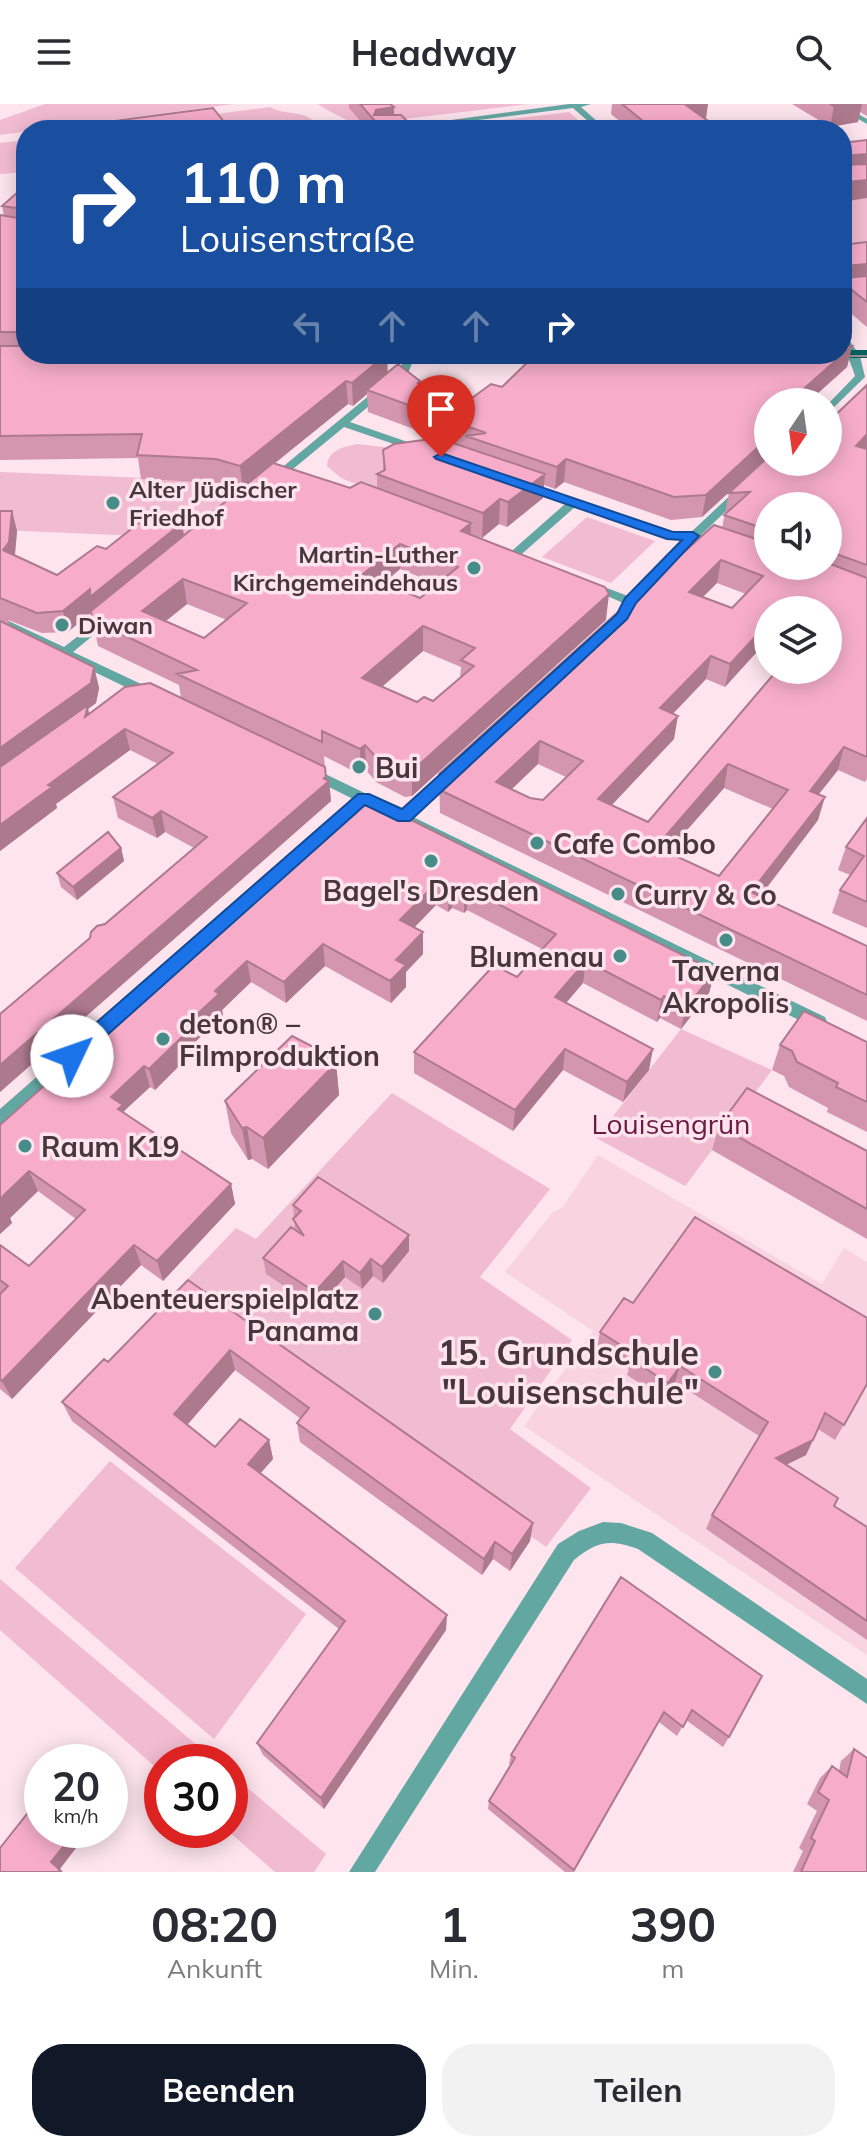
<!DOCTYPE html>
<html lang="de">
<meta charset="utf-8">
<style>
:root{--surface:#fff;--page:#f2f2f3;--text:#2b2b33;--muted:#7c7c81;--accent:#111827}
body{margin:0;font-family:Mulish,sans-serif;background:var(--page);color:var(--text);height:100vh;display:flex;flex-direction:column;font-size:30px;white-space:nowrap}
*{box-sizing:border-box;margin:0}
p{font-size:26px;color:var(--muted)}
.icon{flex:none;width:44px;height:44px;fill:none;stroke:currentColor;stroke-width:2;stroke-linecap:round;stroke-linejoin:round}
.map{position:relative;height:1768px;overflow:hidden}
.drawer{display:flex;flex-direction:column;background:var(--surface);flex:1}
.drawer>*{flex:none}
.hud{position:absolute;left:16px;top:16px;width:836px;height:244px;border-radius:32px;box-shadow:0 4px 20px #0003;background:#1a4fa0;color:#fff;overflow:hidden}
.needle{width:52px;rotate:193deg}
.tools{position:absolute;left:754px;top:284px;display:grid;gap:16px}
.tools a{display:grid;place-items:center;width:88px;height:88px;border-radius:50%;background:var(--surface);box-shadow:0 4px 20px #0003;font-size:40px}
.speed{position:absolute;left:24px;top:1640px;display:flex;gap:16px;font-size:40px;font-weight:700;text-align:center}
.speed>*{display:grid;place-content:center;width:104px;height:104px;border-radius:50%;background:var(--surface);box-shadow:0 4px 20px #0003;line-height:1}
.speed small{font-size:20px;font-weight:400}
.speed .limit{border:12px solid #d22;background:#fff;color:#111}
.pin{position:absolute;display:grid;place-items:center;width:68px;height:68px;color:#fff;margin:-82px -34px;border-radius:50% 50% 50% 0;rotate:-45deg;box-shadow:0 0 8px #0007}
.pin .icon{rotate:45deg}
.me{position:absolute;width:88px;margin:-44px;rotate:48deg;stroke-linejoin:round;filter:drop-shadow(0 0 6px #0008)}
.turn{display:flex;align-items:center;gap:28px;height:168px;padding:0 32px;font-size:36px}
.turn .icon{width:104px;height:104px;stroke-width:2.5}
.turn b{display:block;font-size:56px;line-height:68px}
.lanes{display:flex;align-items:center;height:76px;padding:0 32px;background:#0003;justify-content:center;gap:40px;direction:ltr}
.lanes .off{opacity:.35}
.eta{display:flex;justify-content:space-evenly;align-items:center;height:136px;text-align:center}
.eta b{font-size:48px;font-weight:700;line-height:56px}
.primary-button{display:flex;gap:16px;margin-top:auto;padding:16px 32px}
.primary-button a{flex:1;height:92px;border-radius:32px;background:var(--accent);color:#fff;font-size:32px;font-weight:700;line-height:92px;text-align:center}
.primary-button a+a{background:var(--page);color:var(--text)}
header{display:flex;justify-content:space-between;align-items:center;height:104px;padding:0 32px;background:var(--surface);font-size:36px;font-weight:700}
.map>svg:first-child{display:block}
</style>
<header><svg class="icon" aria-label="menu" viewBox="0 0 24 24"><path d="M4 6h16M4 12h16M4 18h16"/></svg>Headway<svg class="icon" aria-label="search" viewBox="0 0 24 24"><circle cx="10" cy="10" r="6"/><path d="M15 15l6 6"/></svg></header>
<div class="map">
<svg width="867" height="1768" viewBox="0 0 867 1768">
<rect width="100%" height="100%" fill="#fde4ed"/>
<path fill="#fad3e1" d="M598 1051 822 1180 844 1144 867 1158V1551L524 1322 593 1227 505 1168 553 1108 562 1104Z"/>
<path fill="#f2bcd0" d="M45 0H233L0 31V16Z
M318 0H528L355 21C351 17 327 7 318 0Z
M270 3C290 14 303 2 323 26H253L244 18 177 26H98Z
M569 8 589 26H423Z
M26 36V68L0 70V39Z
M842 85 867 91V149L842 130Z
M357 340 384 343 421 356 378 389 341 374 327 362C328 346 343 343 357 340Z
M0 368 196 376 243 385 187 434 0 426Z
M587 413 655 437 611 479 542 453Z
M681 925 772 966 685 1082 596 1034Z
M392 989 550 1085 480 1173 572 1236 510 1325 591 1384 546 1443 178 1185 236 1124 256 1135Z
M110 1357 306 1510 214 1635 15 1464Z
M0 1475 217 1658H162V1669L0 1526Z
M230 1669 326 1750 314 1768H275L227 1726H230Z"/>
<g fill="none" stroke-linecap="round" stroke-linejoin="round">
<path fill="#63a7a3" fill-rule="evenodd" d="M569 0H591L581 3 607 26H598L573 4 399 26H377Z
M842 229 845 230 860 252 865 273 828 309V300L855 272C851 258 842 243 842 229Z
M406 250H416L408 269 350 318 425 344V348H417L344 323 276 379H268V375L400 266Z
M768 356V358H777L701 431 704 434 702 436 694 437 636 498 629 511 625 512 619 508 623 499 585 482 591 478 628 492 682 436 667 434 575 403 515 456H507L505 453 565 400 518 383V379H526L672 429 689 430Z
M109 508 115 512 113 515 73 548 156 587V593H146L0 522V513L64 543Z
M455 660 462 665 460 668 413 713 825 913 827 918 825 923H813L364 701 6 1020 0 1022V1005L353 695 307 672 305 669 307 666H317L402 707 450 662Z
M603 1418 621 1419 652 1429 867 1575V1600L638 1445C609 1435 598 1437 574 1456L375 1768H349L558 1440 579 1427Z"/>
<path fill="#63a7a3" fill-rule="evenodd" d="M832 0H841L867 15V20Z"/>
<path fill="#006360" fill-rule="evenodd" d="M842 246H867V254H824L818 250H842Z
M356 250H565L566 252 560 256 360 257 356 256Z"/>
<path stroke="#a08c93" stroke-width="2" d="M828 252H867
M364 254 556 253"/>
</g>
<path fill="#d495ae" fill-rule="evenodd" d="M349 0H390L394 3V11L413 23 474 26H368L349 4Z
M612 0H708L706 15 721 26H630L611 10Z
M792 0H867V12L860 8 858 18 830 23Z
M26 81V250L387 269 468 297 502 283 852 242 847 263 808 298H768V358H828L867 281V675L865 678 838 666 819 690 818 716 760 792 867 842V917L440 709 439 670 722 424 729 389 766 354 702 413 671 416 564 378 555 385 544 381 543 394 507 423 499 420 482 434 470 430 606 516 412 692 405 693 376 678 366 666 361 671 324 652 326 675 329 677 331 697 0 988V910L90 834 194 744 165 728 157 734 118 714 113 693 158 660 130 646 56 700 57 704 0 747V407H12L17 427 15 452 57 471 155 419H182L184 431 241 385 219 379 141 375 138 354 0 356V111L4 112 2 102ZM367 290 368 308 438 334 383 346V367L377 370V384H350L275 359 348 300 353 302ZM768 402H828V462H768ZM400 465 437 480 420 494 384 479ZM717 479 746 490 732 504 703 493ZM187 500 227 516 204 534 166 517ZM768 506H828V566L785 576 648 718 611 701 674 635 673 610 706 575 725 583 764 540 768 541ZM91 508 98 542 179 581 181 594 90 610 88 605 96 599 99 584 94 563 10 522 8 516 42 529 68 528ZM423 547 461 563 460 574 433 597 417 598 382 583ZM538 660 566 673 543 696 530 694 512 685ZM724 684 773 705 719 772 667 748Z
M867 138V223L842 202V141Z
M364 697 715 867 709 889 681 925 660 914 657 918 583 879 566 899 649 966 623 998 563 966 513 1027 414 969V948L517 873 542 845 467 806 464 809 452 804 448 808 436 801 414 824 423 850 406 868V883L391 899 325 862 286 899 251 878 222 906 223 911 188 945 189 952 155 986 150 983 124 1007 125 1011 231 1080 235 1100 163 1177 141 1161 12 1295 0 1285V1190L1 1189 0 1188V1141L29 1162 76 1115 38 1087 10 1114 12 1119 0 1130V1021Z
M867 714V824L832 809 840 786 850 771 838 766 846 743Z
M121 744 124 757 77 796 61 783 57 769Z
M867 938V1028L827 1008 828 1004 789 983 784 972 772 966 780 941Z
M327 950V954L336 959 339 991 268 1065 252 1055 248 1056 231 1029 225 997Z
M719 1022 867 1047V1135L712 1046Z
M293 1101 409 1147 383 1179 373 1172 362 1185 345 1173 317 1204 266 1170 263 1154 295 1126Z
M188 1176 533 1419 530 1437 510 1467 493 1455 482 1471 300 1338 297 1319 301 1315 235 1266 187 1321 215 1343 269 1336 273 1355 260 1369 446 1526 324 1705 263 1651 257 1639 339 1525 72 1317 62 1298 108 1258Z
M633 1199 867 1280 835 1336 818 1325 806 1351 786 1361 834 1402 867 1423V1536L706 1425 712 1411 759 1332 675 1278 664 1295 627 1271 629 1265 597 1244 600 1228Z
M621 1473 729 1633 723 1643 686 1616 677 1632 659 1618 574 1768H565L488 1705 489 1697 511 1661 509 1660 511 1651Z
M854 1645 867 1768H793L803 1747 799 1744 817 1707 807 1700 820 1674 832 1662 839 1667 841 1657Z"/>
<path fill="#ad798d" d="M708 0 705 18 687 2Z
M848 0H862L858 18 830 23 834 2Z
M394 3V21L374 11 376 6Z
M867 50V68L842 71 844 52Z
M867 76V94L848 97 847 100 842 101V82L847 78Z
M867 160V180L843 178 846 162Z
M852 242 847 263 808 298H789Z
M387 250 388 273 367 286V290L353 302 352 279Z
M346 277 348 300 243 385 240 362Z
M768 317V343L766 354 702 413 706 391 759 325Z
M867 330V347L856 342Z
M566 355 564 378 555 385 557 363Z
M545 370 543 394 507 423 508 398Z
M500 395 499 420 482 434 483 409Z
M12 407 17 427 14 458 3 446Z
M182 419 185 440 93 507 68 528 63 507 90 485Z
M471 419 470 444 461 427Z
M400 440V465L364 496 363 470Z
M721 456 717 479 685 510 689 488Z
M183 475 187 500 147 532 142 507Z
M609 490 606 516 412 692V667Z
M768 519 764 540 725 583 730 560Z
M423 522V547L363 599 362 574Z
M711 552 706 575 656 627 660 604Z
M94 563 99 584 96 599 88 605 92 622 0 669V644Z
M678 612 674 635 596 718 598 695Z
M125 625 130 646 56 700 57 704 0 747V721L48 681Z
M540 637 538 660 495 701 496 678Z
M365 641 366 666 361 671 360 645Z
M844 643 838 666 803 710 810 687Z
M728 660 724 684 652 766 656 743Z
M329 677 331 697 0 988V961Z
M825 693 818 716 746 811 751 788Z
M161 707 165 728 157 734 152 714Z
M121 744 124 757 77 796 73 783Z
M436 779V801L400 838V816Z
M453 781 452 804 448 808 449 786Z
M467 784V806L464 809V787Z
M423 828V850L406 868V883L391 899 390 877 396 856Z
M323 840 325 862 286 899 284 878Z
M247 857 251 878 222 906 223 911 188 945 189 952 155 986 149 965 179 927 215 887Z
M586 857 583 879 553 914 555 893Z
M715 867 709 889 681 925 686 904Z
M664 892 660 914 657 918 661 896Z
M565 945 563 966 513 1027 515 1006Z
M653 945 649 966 623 998 627 978Z
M327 950 329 967 336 959 339 991 268 1065 263 1034Z
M144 962 150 983 124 1007 129 1021 111 993Z
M247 1023 252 1055 248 1056 242 1024Z
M29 1067 38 1087 10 1114 12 1119 0 1130V1095Z
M231 1080 235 1100 163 1177 157 1157Z
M409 1131V1147L383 1179 382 1163Z
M134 1141 141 1161 12 1295 2 1277Z
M371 1155 373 1172 362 1185 360 1169Z
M343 1157 345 1173 317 1204 315 1188Z
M230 1246 235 1266 180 1329 174 1310Z
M680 1262 675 1278 664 1295 668 1279Z
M269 1336 273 1355 253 1378 248 1360Z
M813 1336 806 1351 769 1369 776 1354Z
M533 1419 530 1437 510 1467 512 1450Z
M495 1438 493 1455 482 1471 484 1455Z
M447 1511 446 1526 324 1705 321 1694Z
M68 1737 76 1744 60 1765 63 1768H58L51 1758Z"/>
<path fill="#f7adca" stroke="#ad798d" stroke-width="2" fill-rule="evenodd" d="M360 0H390L394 3 376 6 374 11H401L413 23 463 16 474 26H383Z
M622 0H705L687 2 721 26H654Z
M830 0H848L834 2Z
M213 4 225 19 232 18 237 26H111L106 18Z
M311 20 316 26H255Z
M867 36V50L844 52 846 61 867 60V76L847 78 851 81 842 82V39Z
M26 81V228H0V111L24 115V105L2 102Z
M867 138V160L846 162 845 174 867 172V198L842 178V141Z
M0 242H26V250H387L352 279 346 277 240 362 216 355 137 351 142 330 0 332Z
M842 242H852L789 298H768V317L759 325 768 328V334L706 391 674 393 566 355 557 363 466 332 486 329 367 286 398 260 420 277 418 279 468 297 491 280 502 283 536 250H842Z
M867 281V330L856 342 867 345V461L828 447V402H768V426L724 411 750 388 729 389 768 353V358H828V318Z
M438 334 545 370 508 398 500 395 483 409 377 370 385 366 383 346 394 340Z
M273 359 350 384 361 378 471 419 461 427 605 483 609 490 412 667H404L375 652 365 641 360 645 322 627V638L177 570 197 566 92 516 91 507ZM400 440 458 463 420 494 363 470ZM183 475 247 499 204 534 142 507ZM423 522 475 544 461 556 474 562 433 597 424 593 417 598 362 574Z
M0 407H12L9 438 3 446 57 471 97 442 106 445 144 415 155 419 174 416 182 419 90 493V485L63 507 37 509 0 494Z
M714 421 768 439V462H828V459L867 474V653L844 643 810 687 825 693 751 788 867 842V891L440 686 439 670ZM721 456 763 472 732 504 689 488ZM768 506H828V566H793L785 576 773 571 648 718 598 695 678 612 660 604 711 552 730 560 768 519ZM540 637 583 657 543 696 530 694 496 678ZM728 660 788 686 719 772 656 743Z
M0 517 94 563 91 579 0 644Z
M150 579 325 663 326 674H323L329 677 0 961V910L90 834 91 828 97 822 105 820 207 733 161 707 152 714 113 693 173 649 125 625 48 681 52 683 0 721V663L88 601 85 613 125 583Z
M371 696 715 867 686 904 664 892 661 896 586 857 555 893 653 945 627 978 565 945 515 1006 414 948 494 861 517 873 556 830 467 784 464 787 453 781 449 786 436 779 400 816 423 828 396 856 406 861 390 877 323 840 284 878 247 857 215 887 219 890 179 927 185 930 149 965 144 962 111 993 123 1001 118 1005 231 1080 157 1157 134 1141 2 1277 0 1275V1190L8 1182 0 1176V1141L29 1162 85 1106 29 1067 0 1095V1021L364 697Z
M867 714V798L840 786 864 752 846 743Z
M108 728 121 744 73 783 57 769Z
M804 907 867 938V998L836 983 838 979 797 958 792 947 780 941Z
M292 932 327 950 325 952 336 959 263 1034 247 1023 242 1024 225 997Z
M747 984 867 1047V1105L719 1022Z
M318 1073 409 1131 382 1163 371 1155 360 1169 343 1157 315 1188 263 1154 291 1123 304 1132 293 1115 301 1107 293 1101Z
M695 1113 867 1214V1280L844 1321 825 1309 813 1336 776 1354 838 1394 834 1402 867 1423V1517L712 1411 768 1318 680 1262 668 1279 631 1255 635 1250 600 1228 624 1194 633 1199Z
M188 1176 533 1419 512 1450 495 1438 484 1455 297 1319 309 1304 230 1246 174 1310 215 1343 240 1315 269 1336 248 1360 447 1511 321 1694 257 1639 345 1517 62 1298 104 1255 108 1258Z
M621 1473 762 1572 729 1633 692 1606 683 1623 664 1608 574 1766 489 1697 515 1654 511 1651Z
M854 1645 867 1654V1768H801L815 1737 811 1734 829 1696 818 1688 832 1662 847 1673Z
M31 1705 42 1714V1726H55L68 1737 51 1758 60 1766 58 1768H0V1744Z"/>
<path fill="#1a73e8" stroke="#114b97" stroke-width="2" d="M441 349 673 428H693L699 432 636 499 627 515 410 717H398L365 701 78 957H65L62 952 65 946 358 690H369L402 705 617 510 625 494 682 436 667 435 436 355 434 353Z"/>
<g fill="#468d89" stroke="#fde4ed" stroke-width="3">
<circle cx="113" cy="399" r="8"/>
<circle cx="474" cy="464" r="8"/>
<circle cx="62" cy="521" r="8"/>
<circle cx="359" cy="663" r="8"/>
<circle cx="537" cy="739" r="8"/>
<circle cx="431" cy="757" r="8"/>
<circle cx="618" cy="790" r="8"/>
<circle cx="726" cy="836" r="8"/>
<circle cx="620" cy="852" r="8"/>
<circle cx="163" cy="935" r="8"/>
<circle cx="25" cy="1042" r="8"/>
<circle cx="375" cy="1210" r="8"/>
<circle cx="715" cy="1268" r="8"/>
</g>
<g text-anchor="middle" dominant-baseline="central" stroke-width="7" stroke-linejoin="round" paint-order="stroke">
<g font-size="24" font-weight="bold" fill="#47373d" stroke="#fde4ed" text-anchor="start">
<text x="129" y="385">Alter Jüdischer<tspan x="129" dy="28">Friedhof</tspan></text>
<text x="458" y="450" text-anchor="end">Martin-Luther<tspan x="458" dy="28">Kirchgemeindehaus</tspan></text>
<text x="78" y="521">Diwan</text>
</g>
<g font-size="28" font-weight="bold" fill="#47373d" stroke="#fde4ed" text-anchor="start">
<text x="375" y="663">Bui</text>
<text x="553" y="739">Cafe Combo</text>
<text x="431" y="786" text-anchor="middle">Bagel's Dresden</text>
<text x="634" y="790">Curry &amp; Co</text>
<text x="604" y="852" text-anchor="end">Blumenau</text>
<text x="726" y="866" text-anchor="middle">Taverna<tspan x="726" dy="32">Akropolis</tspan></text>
<text x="179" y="919">deton® –<tspan x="179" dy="32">Filmproduktion</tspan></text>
<text x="41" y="1042">Raum K19</text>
<text x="359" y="1194" text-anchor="end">Abenteuerspielplatz<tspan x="359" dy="32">Panama</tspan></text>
</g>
<g font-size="28" fill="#6c1943" stroke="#fde4ed">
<text x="671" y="1019">Louisengrün</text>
</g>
<g font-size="34" font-weight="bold" fill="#47373d" stroke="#fde4ed" text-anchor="end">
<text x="699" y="1248">15. Grundschule<tspan x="699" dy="39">"Louisenschule"</tspan></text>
</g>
</g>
</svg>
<div class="tools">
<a><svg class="needle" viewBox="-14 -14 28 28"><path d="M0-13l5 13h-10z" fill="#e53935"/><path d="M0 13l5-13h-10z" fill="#7c7c81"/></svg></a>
<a><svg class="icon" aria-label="sound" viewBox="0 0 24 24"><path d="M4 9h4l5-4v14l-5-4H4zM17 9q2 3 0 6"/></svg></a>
<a><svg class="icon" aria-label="layers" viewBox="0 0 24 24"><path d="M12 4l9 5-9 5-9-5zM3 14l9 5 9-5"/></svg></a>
</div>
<div class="speed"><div>20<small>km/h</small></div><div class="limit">30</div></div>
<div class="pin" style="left:441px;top:353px;background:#d93025"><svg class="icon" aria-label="arrive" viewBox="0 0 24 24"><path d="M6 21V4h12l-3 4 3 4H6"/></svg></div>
<svg class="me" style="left:72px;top:952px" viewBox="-20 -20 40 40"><circle r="19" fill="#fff"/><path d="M0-13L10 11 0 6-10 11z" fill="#1a73e8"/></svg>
<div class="hud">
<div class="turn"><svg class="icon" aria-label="right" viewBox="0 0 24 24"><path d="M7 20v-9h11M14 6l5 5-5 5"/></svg><div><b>110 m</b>Louisenstraße</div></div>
<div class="lanes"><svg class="icon off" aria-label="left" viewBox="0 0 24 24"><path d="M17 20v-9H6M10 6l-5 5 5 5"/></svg><svg class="icon off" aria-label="ahead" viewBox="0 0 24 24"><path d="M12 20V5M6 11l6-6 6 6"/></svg><svg class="icon off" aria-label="ahead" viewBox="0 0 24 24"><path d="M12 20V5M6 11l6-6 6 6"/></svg><svg class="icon" aria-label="right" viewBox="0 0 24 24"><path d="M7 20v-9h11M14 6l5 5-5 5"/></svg></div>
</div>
</div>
<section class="drawer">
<div class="eta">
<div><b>08:20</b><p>Ankunft</p></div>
<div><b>1</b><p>Min.</p></div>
<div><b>390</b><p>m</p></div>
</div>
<div class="primary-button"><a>Beenden</a><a>Teilen</a></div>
</section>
